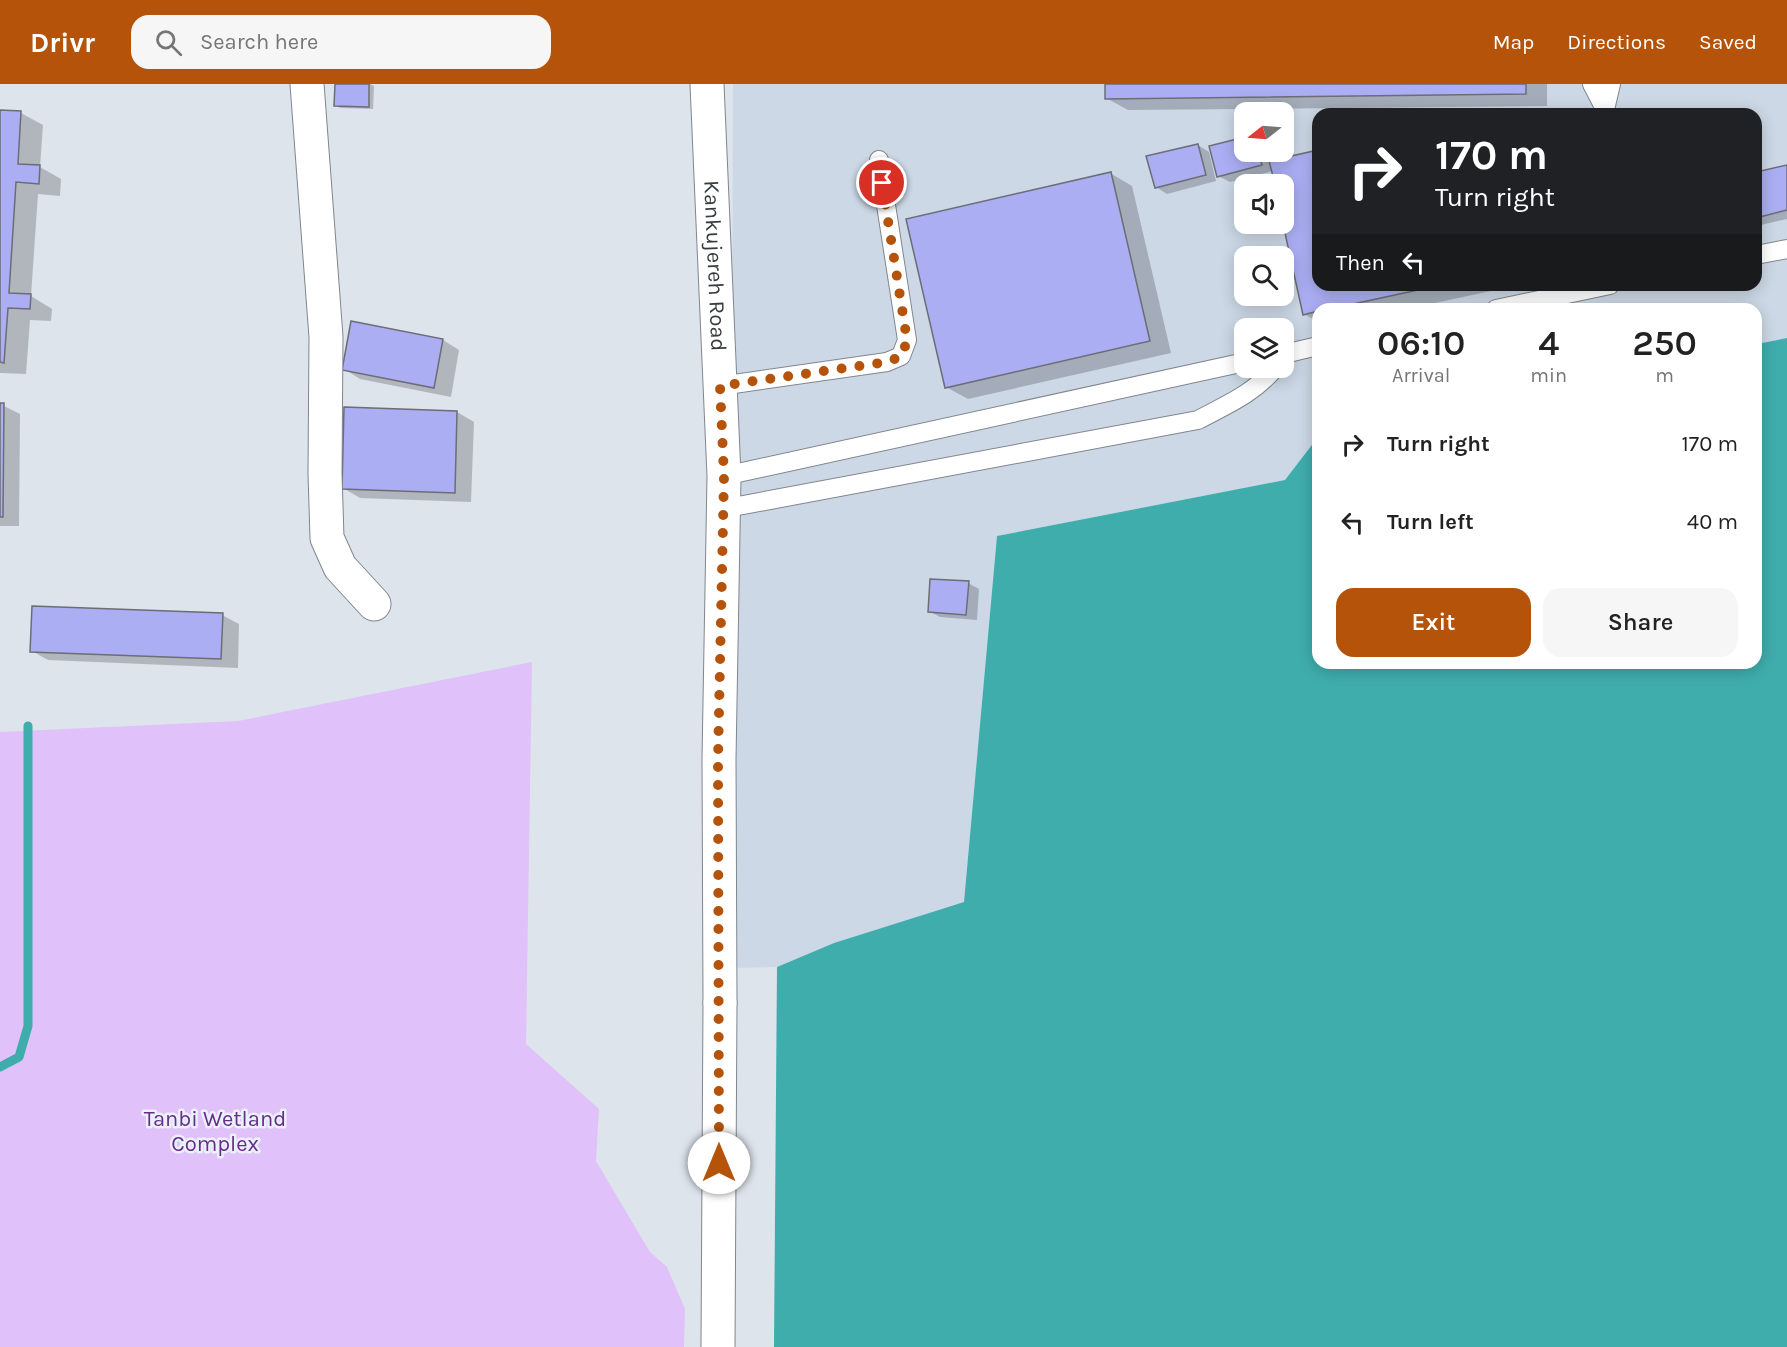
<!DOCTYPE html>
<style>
:root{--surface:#fff;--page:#f6f6f6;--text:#222;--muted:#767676;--accent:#b45309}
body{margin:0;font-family:Karla,sans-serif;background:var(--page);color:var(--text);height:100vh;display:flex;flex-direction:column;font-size:22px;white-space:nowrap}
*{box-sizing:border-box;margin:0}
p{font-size:20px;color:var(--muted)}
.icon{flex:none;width:33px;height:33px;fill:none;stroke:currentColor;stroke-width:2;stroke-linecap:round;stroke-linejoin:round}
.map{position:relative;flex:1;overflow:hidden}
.side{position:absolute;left:1312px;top:219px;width:450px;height:366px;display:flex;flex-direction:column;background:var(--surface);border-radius:18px;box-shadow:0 3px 15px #0003}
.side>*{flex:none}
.hud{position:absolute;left:1312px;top:24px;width:450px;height:183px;border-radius:18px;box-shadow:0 3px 15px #0003;background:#202124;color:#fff;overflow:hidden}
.needle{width:39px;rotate:253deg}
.tools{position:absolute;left:1234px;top:18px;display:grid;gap:12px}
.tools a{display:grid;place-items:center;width:60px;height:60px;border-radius:12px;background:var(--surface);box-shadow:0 3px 15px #0003;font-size:30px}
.pin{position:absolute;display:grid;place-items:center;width:51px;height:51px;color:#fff;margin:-26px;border:3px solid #fff;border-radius:50%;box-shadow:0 2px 6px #0007}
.me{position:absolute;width:66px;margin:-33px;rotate:0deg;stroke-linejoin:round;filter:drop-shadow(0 0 4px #0008)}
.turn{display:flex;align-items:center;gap:21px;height:126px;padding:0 24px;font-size:27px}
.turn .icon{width:78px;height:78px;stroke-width:2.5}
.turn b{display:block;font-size:42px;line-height:51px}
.then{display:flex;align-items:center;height:57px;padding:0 24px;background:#0003;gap:12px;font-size:22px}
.eta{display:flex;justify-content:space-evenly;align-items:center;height:102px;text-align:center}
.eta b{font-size:36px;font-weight:600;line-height:42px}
.action{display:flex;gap:12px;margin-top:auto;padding:12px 24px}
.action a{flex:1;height:69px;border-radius:18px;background:var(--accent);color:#fff;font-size:24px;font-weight:600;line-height:69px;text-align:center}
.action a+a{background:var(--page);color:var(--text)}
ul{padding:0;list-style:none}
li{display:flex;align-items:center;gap:18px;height:78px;padding:0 24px}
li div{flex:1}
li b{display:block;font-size:22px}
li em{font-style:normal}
header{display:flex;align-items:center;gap:36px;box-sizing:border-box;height:84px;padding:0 30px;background:var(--accent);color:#fff}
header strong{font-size:28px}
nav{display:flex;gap:33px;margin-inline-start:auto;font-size:21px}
.search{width:420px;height:54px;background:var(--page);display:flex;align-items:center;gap:15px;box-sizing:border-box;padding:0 21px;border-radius:18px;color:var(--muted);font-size:22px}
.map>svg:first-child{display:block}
</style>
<header>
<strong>Drivr</strong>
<div class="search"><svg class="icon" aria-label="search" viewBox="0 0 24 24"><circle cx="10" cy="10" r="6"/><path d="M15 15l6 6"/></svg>Search here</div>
<nav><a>Map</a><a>Directions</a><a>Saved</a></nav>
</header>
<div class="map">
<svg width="1787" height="1263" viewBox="0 0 1787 1263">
<rect width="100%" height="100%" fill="#dde4ec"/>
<path fill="#ccd8e6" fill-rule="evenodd" d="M733 0H1787V254L1757 260 1756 225H1318V353L1285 396 997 452 964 818 834 859 777 883 730 884ZM1245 28H1284V68H1245ZM1318 30H1756V201H1318ZM1245 100H1284V140H1245ZM1245 172H1284V212H1245ZM1245 244H1284V284H1245Z"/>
<path fill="#e1c1f9" d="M532 578 526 960 599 1025 596 1077 650 1168 667 1183 685 1225 684 1263H0V648L238 637Z"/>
<path fill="#3fadac" d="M1787 254V1263H774L777 883 834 859 964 818 997 452 1285 396 1318 353V579H1756L1757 260Z"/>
<path fill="#0003" d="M336 0H370L374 2 373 25 340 24 335 21Z
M1106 0H1547V22L1128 26 1106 14Z
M0 27 21 29 43 41 40 83 61 95 60 112 38 110 31 212 52 225 51 237 30 236 26 290 0 289Z
M1245 55V68H1267L1270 78 1318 67V201H1519L1407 225H1318V238L1304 230 1284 100H1276L1273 87 1230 98 1218 92Z
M1198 61 1209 68 1216 97 1167 110 1156 103Z
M1787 82V135L1761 141 1756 139V90Z
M1110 89 1132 102 1171 269 968 315 946 303Z
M443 256 459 266 451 313 360 295 344 285Z
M0 320 20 330 19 442H0Z
M346 324 457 328 474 338 471 418 360 414 343 404Z
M968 499 979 505 977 536 940 533 929 527Z
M222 531 239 540 238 584 48 576 32 567Z"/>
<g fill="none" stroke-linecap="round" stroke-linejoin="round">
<path stroke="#3fadac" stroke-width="9" d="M0 983 19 973 28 942V642"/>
</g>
<path fill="#abaef3" stroke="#6c6d75" stroke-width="1.5" d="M335 0H369V23L334 22Z
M1105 0H1526V10L1105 15Z
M0 26 21 27 18 80 40 81 39 100 16 98 9 209 31 210 30 225 8 224 4 279 0 278Z
M1245 53V68H1258L1262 81 1217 93 1209 62Z
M1198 60 1206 91 1155 104 1146 72Z
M1318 66V201H1441L1330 225H1318V227L1303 231 1283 140 1284 100H1275L1269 77Z
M1787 81V126L1756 134V88Z
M1111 88 1150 257 945 304 906 135Z
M351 237 443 255 434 304 342 286Z
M0 319H4L3 433H0Z
M344 323 457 327 455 409 342 405Z
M930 495 969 497 966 531 928 528Z
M32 522 223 529 221 575 30 568Z"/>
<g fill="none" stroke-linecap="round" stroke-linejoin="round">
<defs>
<path id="service" d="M1592 0 1604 23
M1604 30 1611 0
M1756 171 1787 165
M1496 225 1610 201
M1284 270 1318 262
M720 302 887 278 901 272 907 256 879 76
M724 392 1245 278
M722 425 1198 336C1228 320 1253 310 1275 284"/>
<g id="minor">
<path d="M307 0 326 253 325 389 327 454 340 483 374 520"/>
<path id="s1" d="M707 0 724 392 719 675 720 919"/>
</g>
<path id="tertiary" d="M718 1263 720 919"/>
</defs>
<use href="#service" stroke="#80868e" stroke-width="20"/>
<use href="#minor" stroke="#80868e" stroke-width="35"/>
<use href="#tertiary" stroke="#80868e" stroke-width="35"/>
<use href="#service" stroke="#fff" stroke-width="18"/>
<use href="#minor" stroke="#fff" stroke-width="33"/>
<use href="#tertiary" stroke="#fff" stroke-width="33"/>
</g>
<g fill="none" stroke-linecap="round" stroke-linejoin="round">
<path stroke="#b45309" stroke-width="10" stroke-dasharray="0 18" d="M719 1079 718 675 724 392 720 302 887 278 902 272 907 256 882 99"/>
</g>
<g text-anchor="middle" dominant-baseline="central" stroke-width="5" stroke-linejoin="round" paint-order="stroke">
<g font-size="22" fill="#383b3e" stroke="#eaf1fa">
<text stroke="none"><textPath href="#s1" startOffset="182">Kankujereh Road</textPath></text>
</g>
<g font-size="22" fill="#682d8a" stroke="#eaf1fa">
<text x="215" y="1035">Tanbi Wetland<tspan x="215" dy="25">Complex</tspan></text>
</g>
</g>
</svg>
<div class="tools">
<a><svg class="needle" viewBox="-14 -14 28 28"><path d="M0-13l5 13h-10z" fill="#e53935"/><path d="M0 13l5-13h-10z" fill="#767676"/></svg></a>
<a><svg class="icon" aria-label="sound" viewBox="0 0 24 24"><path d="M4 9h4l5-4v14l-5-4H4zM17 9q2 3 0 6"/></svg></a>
<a><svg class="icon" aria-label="search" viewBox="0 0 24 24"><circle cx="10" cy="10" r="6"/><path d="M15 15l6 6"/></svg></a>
<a><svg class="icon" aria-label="layers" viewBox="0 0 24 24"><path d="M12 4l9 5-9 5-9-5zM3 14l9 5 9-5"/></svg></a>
</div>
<div class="pin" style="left:882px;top:99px;background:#d93025"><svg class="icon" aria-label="arrive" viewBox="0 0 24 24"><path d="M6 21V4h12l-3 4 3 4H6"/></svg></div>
<svg class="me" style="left:719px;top:1079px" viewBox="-20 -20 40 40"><circle r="19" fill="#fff"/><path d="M0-13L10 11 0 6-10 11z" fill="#b45309"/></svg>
<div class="hud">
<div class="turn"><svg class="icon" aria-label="right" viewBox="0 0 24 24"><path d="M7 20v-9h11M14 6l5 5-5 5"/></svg><div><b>170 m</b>Turn right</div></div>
<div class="then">Then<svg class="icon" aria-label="left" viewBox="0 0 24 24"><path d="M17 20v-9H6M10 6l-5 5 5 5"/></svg></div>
</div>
<section class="side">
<div class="eta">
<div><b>06:10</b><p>Arrival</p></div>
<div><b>4</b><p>min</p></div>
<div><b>250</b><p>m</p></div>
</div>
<ul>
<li><svg class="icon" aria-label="right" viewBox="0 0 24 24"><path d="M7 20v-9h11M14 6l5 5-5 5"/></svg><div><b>Turn right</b></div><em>170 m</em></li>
<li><svg class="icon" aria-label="left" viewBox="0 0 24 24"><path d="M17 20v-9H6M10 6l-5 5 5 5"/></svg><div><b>Turn left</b></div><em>40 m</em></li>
</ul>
<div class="action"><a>Exit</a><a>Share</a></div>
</section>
</div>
